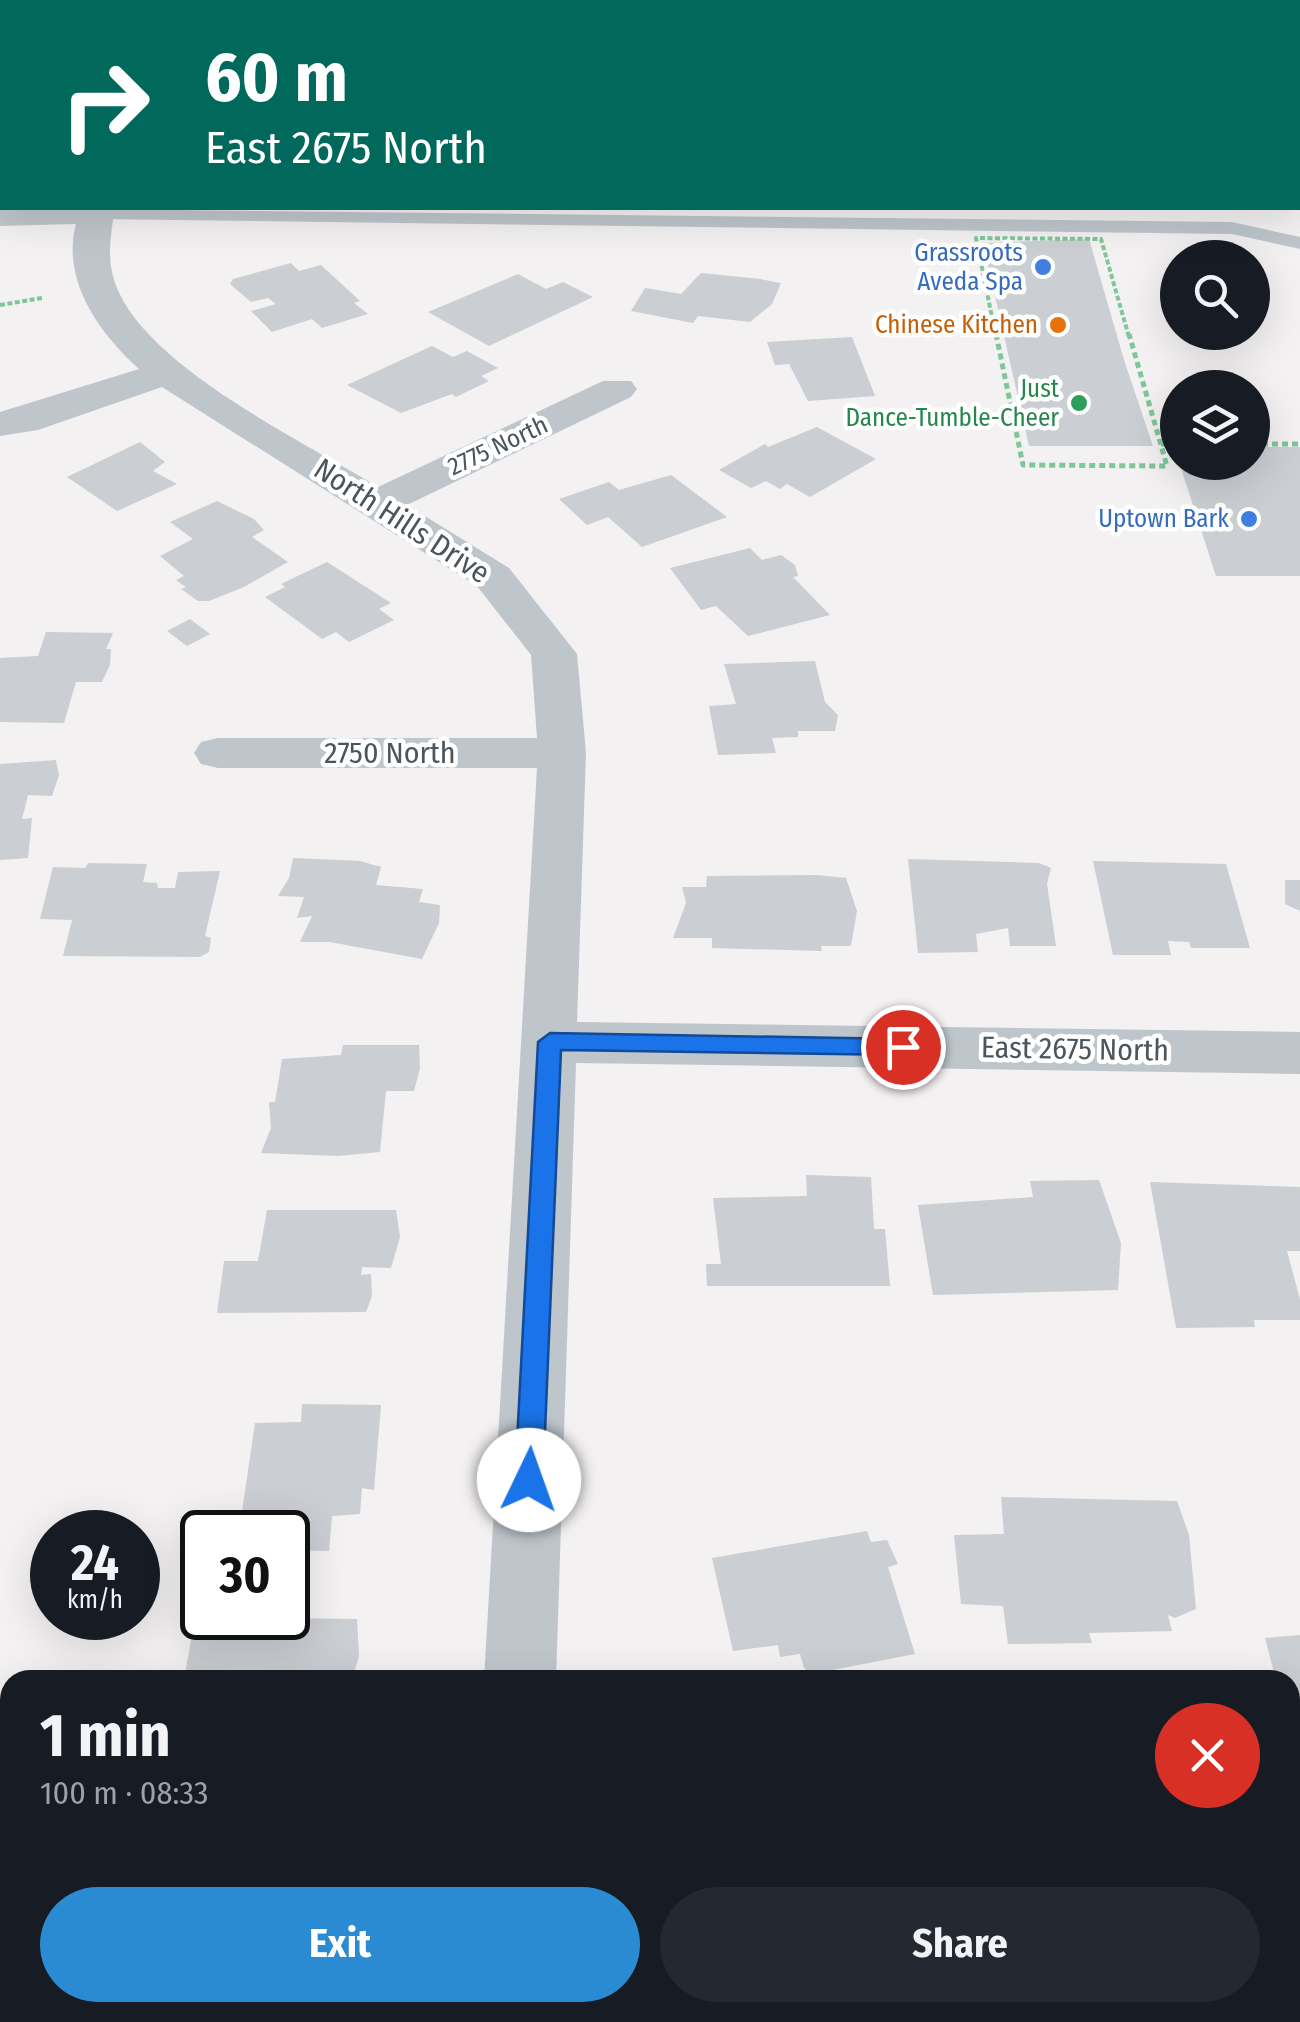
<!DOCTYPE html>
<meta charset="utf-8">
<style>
:root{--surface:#171b24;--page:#242831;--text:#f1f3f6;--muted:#9ea1a6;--accent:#2b8bd2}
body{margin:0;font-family:"Fira Sans Condensed",sans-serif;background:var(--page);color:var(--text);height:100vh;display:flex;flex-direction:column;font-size:38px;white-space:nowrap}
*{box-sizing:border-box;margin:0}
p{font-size:32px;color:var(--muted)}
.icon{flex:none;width:55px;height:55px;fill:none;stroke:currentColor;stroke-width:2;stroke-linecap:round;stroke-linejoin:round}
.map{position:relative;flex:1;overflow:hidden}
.details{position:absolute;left:0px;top:1670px;width:1300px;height:352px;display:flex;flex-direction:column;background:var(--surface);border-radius:30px 30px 0 0;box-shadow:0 10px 40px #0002}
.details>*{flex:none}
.top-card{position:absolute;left:0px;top:0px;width:1300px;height:210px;box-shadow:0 10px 40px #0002;background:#00695c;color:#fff;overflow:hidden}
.fabs{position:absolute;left:1160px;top:240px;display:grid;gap:20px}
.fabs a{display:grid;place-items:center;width:110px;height:110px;border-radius:50%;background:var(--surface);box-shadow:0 10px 40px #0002;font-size:50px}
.speed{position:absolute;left:30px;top:1510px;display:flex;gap:20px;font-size:50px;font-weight:700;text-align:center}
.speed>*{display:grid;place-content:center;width:130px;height:130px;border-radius:50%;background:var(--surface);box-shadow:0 10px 40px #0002;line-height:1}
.speed small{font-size:25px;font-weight:400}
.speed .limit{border:5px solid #111;border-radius:15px;background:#fff;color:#111}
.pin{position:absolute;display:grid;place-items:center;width:85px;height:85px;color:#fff;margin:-42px;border:5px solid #fff;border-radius:50%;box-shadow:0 2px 10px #0007}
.me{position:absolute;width:110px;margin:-55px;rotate:3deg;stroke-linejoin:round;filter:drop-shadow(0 0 8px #0008)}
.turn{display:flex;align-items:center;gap:35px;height:210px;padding:0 40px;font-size:45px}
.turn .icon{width:130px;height:130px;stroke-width:2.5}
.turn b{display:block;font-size:70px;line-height:85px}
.round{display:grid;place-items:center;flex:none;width:105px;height:105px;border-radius:52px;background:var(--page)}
.headline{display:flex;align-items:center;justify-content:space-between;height:170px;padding:0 40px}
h1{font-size:60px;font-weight:700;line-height:75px}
.cta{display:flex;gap:20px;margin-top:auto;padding:20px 40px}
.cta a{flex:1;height:115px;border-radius:60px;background:var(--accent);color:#fff;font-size:40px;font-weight:700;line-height:115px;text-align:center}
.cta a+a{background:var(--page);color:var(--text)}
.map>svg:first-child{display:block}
</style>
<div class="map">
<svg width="1300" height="2022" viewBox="0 0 1300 2022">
<rect width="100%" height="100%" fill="#f3f1f1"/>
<path fill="#cbced2" d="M1089 239 1124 360 1153 446H1029L983 243Z
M291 263 299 271 321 265 360 301 354 303 368 314 322 328 312 319 272 332 251 311 276 304 268 298 251 302 230 284 233 279Z
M701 273 760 279 781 283 772 304 750 322 698 316 693 323 631 311 645 288 681 294Z
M518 274 546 289 563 282 593 297 489 346 428 312Z
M852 337 875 396 808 401 789 364 775 365 767 342Z
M432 346 453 357 467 351 498 368 481 376 489 381 456 397 452 394 401 413 347 385Z
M817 427 876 459 810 497 787 484 780 489 766 481 751 488 719 470 765 444 768 447Z
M140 442 165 462 153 471 177 484 117 511 67 477Z
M1252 447H1300V576H1216L1179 462H1252Z
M671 475 727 517 642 547 608 517 587 525 559 499 609 482 619 490Z
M217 501 254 519 264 530 252 537 288 562 244 587 209 601H198L181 589 186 587 176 580 184 576 160 556 193 539 170 522Z
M750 548 762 560 781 555 795 565 798 576 793 577 830 615 748 636 716 606 701 610 670 568Z
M327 562 391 603 379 609 394 620 349 642 336 632 322 639 265 597 285 587 281 584Z
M190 619 210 634 187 646 167 631Z
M46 632 113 633 106 649H111L110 665 102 682H76L64 723 0 722V658L38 656Z
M815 661 825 702 838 715 835 731H798V737L772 738 776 753 718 755 709 706 736 704 724 664Z
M56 760 59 775 52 796 28 795 22 819 32 818 28 858 0 860V764Z
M293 858 360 861 381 867 376 885 423 889 419 902 440 905 439 923 422 959 330 942H300L312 916 297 918 304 897 278 896 289 878Z
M908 859 1039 863 1051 868 1047 884 1056 946H1010L1008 928 976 934 978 952 918 953Z
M1093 861 1226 864 1250 948H1191L1189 942 1168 941 1171 955H1113Z
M88 863 147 864 143 882 157 883 158 888H175L178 872 220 871 205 936 211 938 209 952 200 957 63 956 72 920 40 919 53 867 85 868Z
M816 875 846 878 857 911 851 946H821L822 951 712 948V938H673L686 903 682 887H706L707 876Z
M1285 880H1300V911L1285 904Z
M343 1045H419L420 1068 414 1091H386L380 1152 338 1156 261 1153 271 1128 269 1102H275L282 1059 341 1055Z
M806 1175 871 1177 874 1229H885L890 1286H707L706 1264H721L713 1198 807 1196Z
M1099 1180 1121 1243 1118 1290 933 1295 918 1205 1033 1197 1030 1181Z
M1150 1182 1300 1187V1251H1287L1300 1299V1320H1254L1255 1327 1176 1328Z
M267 1210H396L400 1237 391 1268 362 1267 361 1275 371 1274 372 1296 366 1312 217 1313 224 1261H258Z
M302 1404 381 1405 374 1490 362 1488 360 1514 332 1516 329 1551 288 1550V1532H239L255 1423 301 1422Z
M1001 1497 1177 1501 1189 1535 1196 1609 1175 1618 1168 1615 1172 1631 1089 1633 1092 1643 1008 1644 1003 1606 961 1604 954 1535 1004 1534Z
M867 1531 871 1542 887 1540 898 1564 888 1567 915 1654 812 1674 804 1668 800 1654 780 1657 778 1645 733 1651 712 1558Z
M195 1617 357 1619 359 1656 352 1680H184Z
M1300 1635V1720L1290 1721V1680H1276L1265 1638Z
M1300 1768V1820L1290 1804V1770Z
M115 2012H263L262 2022H113Z"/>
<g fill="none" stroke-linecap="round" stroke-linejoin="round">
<path stroke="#7fc699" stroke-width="4" stroke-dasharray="5 2.5" stroke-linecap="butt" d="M0 305 42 298
M996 337 976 238 1101 239 1129 337"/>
<path stroke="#7fc699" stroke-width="5" stroke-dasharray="6 4" stroke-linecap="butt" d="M996 334 1023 465 1167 466 1129 334
M1161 444H1178
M1252 444H1300"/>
<path fill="#bec6cc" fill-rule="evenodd" d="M1178 0H1194L1195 2H1179Z
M0 20H2V30H0Z
M88 209 1232 222 1300 237V249L1232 234 95 219 88 217Z"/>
<path fill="#bec6cc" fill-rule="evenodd" d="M0 204 115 208C111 233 106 257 115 283 144 366 303 441 378 487L603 381H631L637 389 631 397 407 505 509 568 577 654 586 753 577 1022 1300 1032V1074L576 1063 556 1680H484L537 768H218L201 764 194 753 201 742 218 738H537L531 655 477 586 162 387 38 430 0 436V412L139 369C99 333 61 280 76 224L0 226Z
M464 2012H544L543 2022H463Z"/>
<path fill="#b3c3cc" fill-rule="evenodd" d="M330 0H401L402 2H332Z
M496 0H562L563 2H498Z
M688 0H739L740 2H690Z
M1298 48H1300V66H1298Z"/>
</g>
<path fill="#1a73e8" stroke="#114b97" stroke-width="2.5" d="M550 1033 903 1039 914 1047 903 1055 561 1050 543 1480 539 1489 529 1493 519 1489 515 1480 538 1042Z"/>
<g fill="#3f7fe0" stroke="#fff" stroke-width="4">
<circle cx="1043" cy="267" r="10"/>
<circle cx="1249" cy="519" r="10"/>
</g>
<circle fill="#e8710a" stroke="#fff" stroke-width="4" cx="1058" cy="325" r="10"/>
<circle fill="#2e9e5b" stroke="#fff" stroke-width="4" cx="1079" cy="403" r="10"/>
<g text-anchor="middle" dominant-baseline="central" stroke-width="9" stroke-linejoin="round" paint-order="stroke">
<g font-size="25" fill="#366cbe" stroke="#fff" text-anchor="end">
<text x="1023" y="253">Grassroots<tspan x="1023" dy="29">Aveda Spa</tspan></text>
<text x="1229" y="519">Uptown Bark</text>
</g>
<g font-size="25" fill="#c56008" stroke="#fff" text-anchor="end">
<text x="1038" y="325">Chinese Kitchen</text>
</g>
<g font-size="25" fill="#27864d" stroke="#fff" text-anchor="end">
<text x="1059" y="389">Just<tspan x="1059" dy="29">Dance-Tumble-Cheer</tspan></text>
</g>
<g font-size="25" fill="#4a565c" stroke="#fff">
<text transform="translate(498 446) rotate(-25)">2775 North</text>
</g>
<g font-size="30" fill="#4a565c" stroke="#fff">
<text transform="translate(402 521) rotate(33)">North Hills Drive</text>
<text x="390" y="753">2750 North</text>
<text transform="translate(1075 1049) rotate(1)">East 2675 North</text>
</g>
</g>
</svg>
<div class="fabs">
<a><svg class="icon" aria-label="search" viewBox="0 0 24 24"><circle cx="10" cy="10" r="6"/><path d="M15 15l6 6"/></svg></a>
<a><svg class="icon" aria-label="layers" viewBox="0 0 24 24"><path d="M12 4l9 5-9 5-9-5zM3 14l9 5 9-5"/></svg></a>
</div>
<div class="speed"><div>24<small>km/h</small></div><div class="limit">30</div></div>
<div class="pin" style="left:903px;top:1047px;background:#d93025"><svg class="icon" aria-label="arrive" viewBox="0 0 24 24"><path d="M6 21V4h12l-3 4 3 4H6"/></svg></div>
<svg class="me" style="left:529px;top:1480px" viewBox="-20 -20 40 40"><circle r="19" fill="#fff"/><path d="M0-13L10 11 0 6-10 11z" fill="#1a73e8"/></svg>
<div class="top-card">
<div class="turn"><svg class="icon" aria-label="right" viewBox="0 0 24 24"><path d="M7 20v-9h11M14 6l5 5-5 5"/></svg><div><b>60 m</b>East 2675 North</div></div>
</div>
<section class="details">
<div class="headline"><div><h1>1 min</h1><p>100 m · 08:33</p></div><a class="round" style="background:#d93025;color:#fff"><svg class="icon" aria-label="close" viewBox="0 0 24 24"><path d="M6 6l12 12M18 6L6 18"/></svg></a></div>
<div class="cta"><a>Exit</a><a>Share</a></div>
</section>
</div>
